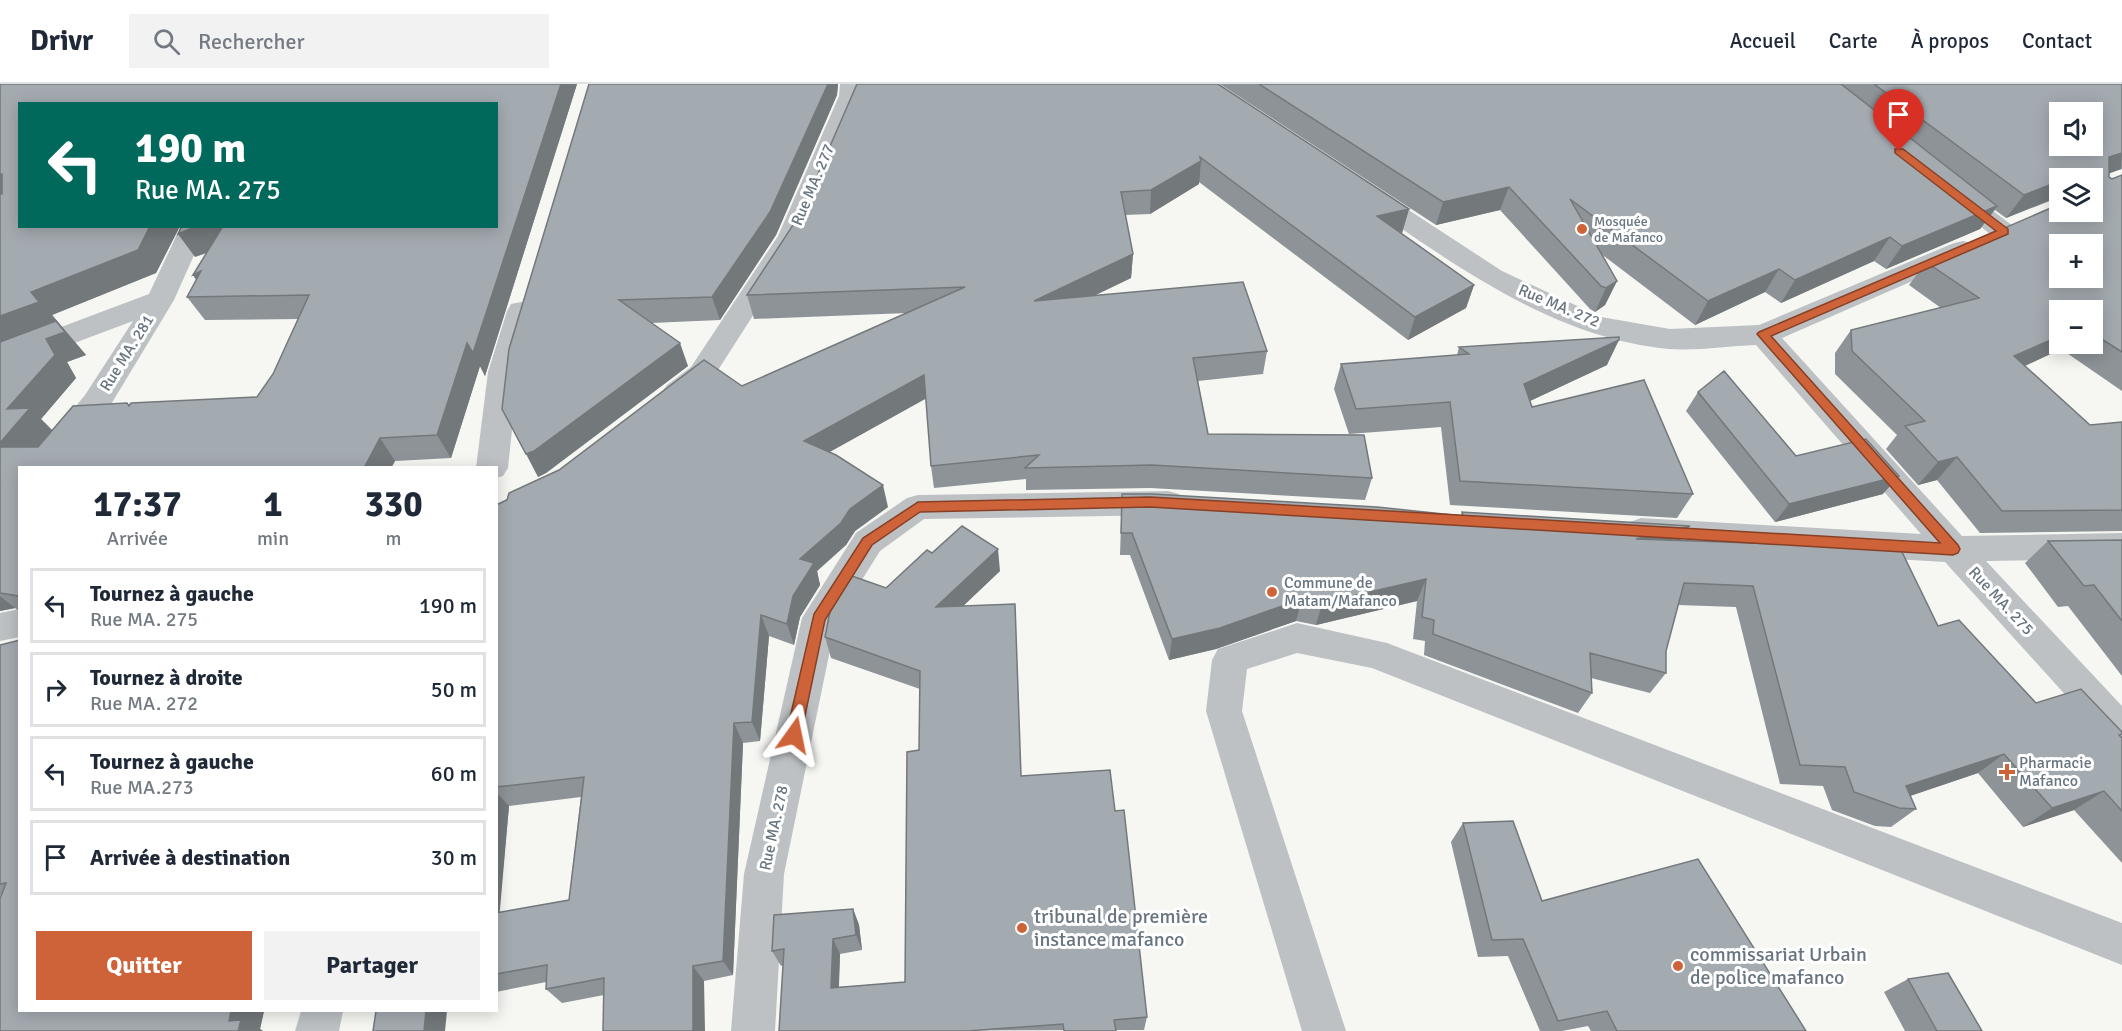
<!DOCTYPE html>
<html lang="fr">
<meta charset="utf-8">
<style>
:root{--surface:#fff;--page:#f2f2f3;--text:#1f2937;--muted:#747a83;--line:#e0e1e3;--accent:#ce633a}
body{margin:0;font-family:Signika,sans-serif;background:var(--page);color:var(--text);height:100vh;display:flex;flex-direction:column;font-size:22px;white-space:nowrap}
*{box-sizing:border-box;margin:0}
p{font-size:20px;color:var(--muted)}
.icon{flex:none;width:33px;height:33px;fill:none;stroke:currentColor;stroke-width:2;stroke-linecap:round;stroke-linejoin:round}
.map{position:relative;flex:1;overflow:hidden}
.panel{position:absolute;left:18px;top:382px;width:480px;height:546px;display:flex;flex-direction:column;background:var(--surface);border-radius:0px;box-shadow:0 3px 15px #0003}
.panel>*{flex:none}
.top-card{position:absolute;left:18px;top:18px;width:480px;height:126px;border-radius:0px;box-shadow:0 3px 15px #0003;background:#00695c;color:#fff;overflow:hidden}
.tools{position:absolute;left:2049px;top:18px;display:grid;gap:12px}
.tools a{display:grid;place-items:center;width:54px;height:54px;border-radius:0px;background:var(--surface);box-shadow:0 3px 15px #0003;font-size:30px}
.pin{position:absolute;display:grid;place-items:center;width:51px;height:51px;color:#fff;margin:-62px -26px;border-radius:50% 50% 50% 0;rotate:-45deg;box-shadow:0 0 6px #0007}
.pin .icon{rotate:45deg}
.me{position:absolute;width:66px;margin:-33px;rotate:12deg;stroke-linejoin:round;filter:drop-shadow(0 0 4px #0008)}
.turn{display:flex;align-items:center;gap:21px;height:126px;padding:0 18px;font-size:27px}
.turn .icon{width:78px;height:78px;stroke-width:2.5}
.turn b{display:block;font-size:42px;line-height:51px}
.eta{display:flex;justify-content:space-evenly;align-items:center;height:102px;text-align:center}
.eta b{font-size:36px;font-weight:700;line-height:42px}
.cta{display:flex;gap:12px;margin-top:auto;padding:12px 18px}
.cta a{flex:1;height:69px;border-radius:0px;background:var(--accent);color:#fff;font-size:24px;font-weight:700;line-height:69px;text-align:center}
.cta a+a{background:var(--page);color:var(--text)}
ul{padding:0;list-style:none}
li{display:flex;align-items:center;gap:18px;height:75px;margin:0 12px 9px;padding:0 6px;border:3px solid var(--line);border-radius:0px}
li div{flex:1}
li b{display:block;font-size:22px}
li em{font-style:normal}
header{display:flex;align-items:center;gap:36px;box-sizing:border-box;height:84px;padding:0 30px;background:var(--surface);border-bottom:2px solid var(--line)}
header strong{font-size:28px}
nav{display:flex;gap:33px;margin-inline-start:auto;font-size:21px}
.search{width:420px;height:54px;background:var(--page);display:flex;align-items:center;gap:15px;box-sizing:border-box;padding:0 21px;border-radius:0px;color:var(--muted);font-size:22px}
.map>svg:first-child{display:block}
</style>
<header>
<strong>Drivr</strong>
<div class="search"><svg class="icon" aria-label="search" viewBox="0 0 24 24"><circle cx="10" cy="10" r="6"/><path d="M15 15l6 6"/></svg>Rechercher</div>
<nav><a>Accueil</a><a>Carte</a><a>À propos</a><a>Contact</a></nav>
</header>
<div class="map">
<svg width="2122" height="947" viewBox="0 0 2122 947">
<rect width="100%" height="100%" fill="#f6f6f3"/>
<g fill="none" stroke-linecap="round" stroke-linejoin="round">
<path fill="#bdc1c4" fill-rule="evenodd" d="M840 0H862L863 12 804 152 711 297 687 315 677 319 667 315 662 308 667 301 691 283 778 152 839 12Z
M1951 99 1960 102 2013 142 2017 148 2013 154 2004 156 1995 154 1942 112 1938 107 1942 102Z
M1369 103 1378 106 1502 187 1601 233 1670 245 1759 241 1954 159 1963 157 1972 159 1976 165 1972 171 1782 254 1962 452 2122 449V475L1986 477 2122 622V663L2109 659 1945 478 1641 460 1630 456 1625 447 1630 438 1641 434 1921 450 1756 261C1728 262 1697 267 1669 265 1551 253 1455 181 1360 116L1356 111 1360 106Z
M181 142H207L174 216 107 327 59 384H25L85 311 133 237 0 287V266L149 210Z
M521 218 531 220 535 227 518 288 508 384 503 392 496 394V384H476L488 288 507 227 511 220Z
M1168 407 1179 410 1184 419 1179 428 1168 431 924 435 880 467 836 537 784 790 775 947H731L744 790 802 534 856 449 907 414 918 411Z
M20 525V553L0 557V529Z
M1297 539 1387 559 2122 839V881L1372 584 1297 569 1247 585 1242 627 1346 947H1302L1206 627 1212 576 1218 565Z
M301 927H343L339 947H295Z"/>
</g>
<path fill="#8d9397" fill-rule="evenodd" d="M0 0H577L485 292 480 282 451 374 395 377 391 384H20V528L15 524 0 527ZM496 20 195 173 207 169 193 191 196 196 187 213 205 236 298 235 273 290 257 313 129 322 52 346 41 335 76 294 67 278 86 271 52 231 156 189 180 142H20Z
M589 0H838L837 11 776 151 720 236 651 239 688 282 546 389 538 393Z
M1218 0 1409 125 1402 149H1400L1474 201 1466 224 1408 256 1199 98V100L1150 130 1125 131 1133 170 1131 194 1094 212 1267 267 1263 290 1198 297 1208 350 1372 394 1365 416 1150 404 1026 406V395L934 404 931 382 926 314 829 368 888 423 855 447 846 461 817 487 820 501 800 533 794 561 769 552 760 657 743 659 733 891 704 897 604 911 562 919 546 905V898L496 908V421L559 386 742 302 907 229 754 235 747 211 801 129ZM581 713 569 816 499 829 509 722Z
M1220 0H2122V85L2109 89V93L2112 95 2122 91V307L2061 265 2025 282 2090 341 2122 338V447L1980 449 1937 396 1918 401 1886 365 1897 351 1835 290V269L1851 246 1941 224 1909 201 1926 178 2092 128V94H2060V113L2006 134 1995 126 1980 145 1886 185 1874 177 1781 219 1765 208 1695 241 1600 169 1617 197 1605 221 1595 228 1590 225 1500 126 1436 141ZM2092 226V260H2060Z
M1459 263 1607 281 1530 317 1532 323 1693 410 1677 434 1450 421 1441 343 1349 350 1334 305 1341 280 1457 271Z
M1698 308 1796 372 1883 410 1775 438 1686 327Z
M1122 410 1461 431 1462 428 1690 442 1679 457 1938 542 2036 619 2122 648V651L2120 652 2122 654V779L2074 726 2023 743 1978 689 1910 712 1916 725 1891 743 1875 742 1832 726 1823 702 1780 700 1736 523 1678 521 1666 567V589L1650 609 1591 594 1592 609 1578 629 1424 571 1425 557 1413 555 1417 517 1316 541 1296 537 1216 565 1169 576 1130 471H1120Z
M2122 456V592L2068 522 2058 523 2025 479 2048 457Z
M932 469 1000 487 963 522 1021 692 1115 727 1147 933 1144 946 779 947 783 881 781 882 772 867 853 825 859 841 862 866 840 870 839 903 905 898 919 666 920 605 831 574 825 553 886 504Z
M0 561 20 927H264L260 945 263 947H0L1 812 0 811Z
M1463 739 1542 817 1806 947H1591L1588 942 1562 947H1540L1508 872 1478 873 1451 758Z
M1908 895 1982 947H1905L1884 908Z"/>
<path fill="#73787b" d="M561 0H577L485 292 480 282 451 374 437 351 467 259Z
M828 0H838L837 11 776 151 720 236 712 213Z
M2122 69 2121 85 2092 96 2109 73Z
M1201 77 1199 100 1150 130 1151 106Z
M0 90H2L20 111 0 119Z
M2078 90 2074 94H2066Z
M2060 97V112L2006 134 2024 111Z
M1509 103 1500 126 1436 141 1443 118Z
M1997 122 1980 145 1886 185 1902 162Z
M1409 125 1402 149 1371 156 1377 132Z
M150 142H180L156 189 52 231 86 271 67 278 76 294 41 335 53 347 23 383 0 364V359L7 325 0 264V232L31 208Z
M197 142H241L248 152 195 173 178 150Z
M1890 153 1874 177 1781 219 1795 196Z
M1133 170 1131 194 1034 240V217Z
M1779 185 1765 208 1695 241 1708 217Z
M201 187 209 212 193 191Z
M1617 197 1605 221 1595 228 1606 204Z
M1474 201 1466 224 1408 256 1415 233Z
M2060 252V260H2066L2061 265 1994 296 2014 272Z
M1619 256 1607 281 1513 325 1524 300Z
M680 259 688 282 546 389 538 393 526 370Z
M924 291 927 314 810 379 804 357Z
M380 354 395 377 391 384H364Z
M1957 373 1937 396 1918 401 1938 378Z
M1899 392 1883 410 1775 438 1789 420Z
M883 401 888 423 855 447 846 461 817 487 820 501 800 533 794 561 787 540 800 475 850 425Z
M1690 442 1675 464 1636 455Z
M998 465 1000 487 940 544 936 523Z
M1426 495 1417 517 1316 541 1322 519Z
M0 512 15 524 0 527Z
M1302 515 1296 537 1216 565 1169 576 1172 555Z
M761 531 769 552 760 657 752 638Z
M734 639 743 659 733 891 723 877Z
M2004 670 1978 689 1886 720 1906 702Z
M2104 707 2074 726 2023 743 2052 724Z
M496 708 509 722 498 848 496 847Z
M853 825 859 841 862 866 856 851Z
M833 855 840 870 838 918 831 904Z
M693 882 704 897 705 947H693Z
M231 927H264L260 945 263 947H238L229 937Z
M426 927H447L445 947H424Z"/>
<path fill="#a4abb0" stroke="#73787b" stroke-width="1.5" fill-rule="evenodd" d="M0 0H561L473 269 467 259 437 351 380 354 364 384H20L19 512 0 509V363H38L73 322 127 319 129 322 131 319 257 313 273 290 309 211 187 213 201 187 193 191 223 142H496V20H20V142H150L138 166 31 208 39 218 0 232V110H2V90H0Z
M589 0H828L770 128 712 213 619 216 680 259 534 367 526 370 502 325 509 265Z
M857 0H1218L1409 125 1377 132 1474 201 1415 233 1200 73 1201 77 1151 106 1121 108 1133 170 1034 217 1243 198 1267 267 1193 274 1208 350 1364 351 1372 394 1152 381 1025 384 1039 371 931 382 924 291 804 357 836 371 883 401 850 425 841 439 800 475 814 479 793 512 787 540 761 531 752 638 734 639 723 877 693 882V947H603L604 894 546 905 547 881 496 890V829L569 816 584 693 496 703V421L507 416 509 409 559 386 704 276 742 302 965 203 747 211 801 129Z
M1259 0H1841L1997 122 1902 162 1890 153 1795 196 1779 185 1708 217 1570 115 1617 197 1606 204 1601 202 1509 103 1443 118Z
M1874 0H2122V69L2109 73V93L2112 95 2122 91V268L2092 249V226H2060V252L2014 272 2090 341 2122 338V426L2002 427 1957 373 1938 378 1905 342 1925 337 1852 267 1851 246 1979 214 1926 178 2060 120V128H2092V94H2081V92L2078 90 2066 94H2060V97L2024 111ZM2060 28H2092V62H2060ZM2060 160H2092V194H2060Z
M182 142H197L178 150Z
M56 237 65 248 46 255 55 271 7 325 30 324 0 359V258Z
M1619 253V256L1524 300 1532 323 1644 296 1693 410 1460 397 1450 318 1356 325 1341 280 1469 270 1459 263Z
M1724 287 1796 372 1866 355 1899 392 1789 420 1698 308Z
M1122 410H1152L1377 423 1463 432 1462 428 1690 442 1636 455 1900 464 1938 542 1959 536 2036 619 2081 605 2122 648V650L2119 651 2122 654V727L2104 707 2052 724 2004 670 1906 702 1916 725 1899 724 1854 708 1845 683 1800 681 1753 502 1684 499 1666 567V589L1590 569 1592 609 1433 550 1434 536 1422 533 1426 495 1322 519 1302 515 1220 544 1172 555 1132 449H1121Z
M962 442 998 465 936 523 1015 520 1021 692 1110 686 1115 727 1124 726 1147 933 1114 936 1116 947H1064L1063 940 967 947H779L784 865 772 867 774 831 853 825 856 851 833 855 831 904 905 898 907 668 919 666 920 587 825 553 832 517 849 491 886 504 927 466 932 469Z
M2122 456V537L2094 501 2084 502 2048 457Z
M20 556V927H231L229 937 241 936 238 947H0V815L6 799 0 800V561Z
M1513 737 1542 817 1698 775 1806 947H1617L1607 927 1558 937 1523 855 1492 856 1463 739Z
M1948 889 1982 947H1937L1908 895Z
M376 927H426L424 947H373Z"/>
<path fill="#ce633a" stroke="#864026" stroke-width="1.5" d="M1895 65H1903L2008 145V150L1771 252 1958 461 1960 465 1958 469 1953 471 1150 423 920 428 872 461 825 536 801 651 799 655 794 657 788 655 786 651 814 530 863 454 918 418 1150 413 1940 459 1757 250 1759 248 1996 147 1895 69Z"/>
<g fill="#ce633a" stroke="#fff" stroke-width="2">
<circle cx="1582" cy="145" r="6"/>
<circle cx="1272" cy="508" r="6"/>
<path d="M2004 679h6v6h6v6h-6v6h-6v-6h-6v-6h6z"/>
<circle cx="1022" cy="844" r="6"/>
<circle cx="1678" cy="882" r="6"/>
</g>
<g text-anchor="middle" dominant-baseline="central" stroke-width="6" stroke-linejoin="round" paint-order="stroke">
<g font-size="14" fill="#687580" stroke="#fff" text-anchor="start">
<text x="1594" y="137">Mosquée<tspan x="1594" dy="16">de Mafanco</tspan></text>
</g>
<g font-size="16" fill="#687580" stroke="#fff">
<text transform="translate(813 101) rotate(-67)">Rue MA. 277</text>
<text transform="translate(1559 222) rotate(23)">Rue MA. 272</text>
<text transform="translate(127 269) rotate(-58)">Rue MA. 281</text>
<text transform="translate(2001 517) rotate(47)">Rue MA. 275</text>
<text transform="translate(774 744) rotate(-78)">Rue MA. 278</text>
</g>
<g font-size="16" fill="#687580" stroke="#fff" text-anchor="start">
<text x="1284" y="499">Commune de<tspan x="1284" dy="18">Matam/Mafanco</tspan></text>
<text x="2019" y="679">Pharmacie<tspan x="2019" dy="18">Mafanco</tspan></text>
</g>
<g font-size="20" fill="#687580" stroke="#fff" text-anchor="start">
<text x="1034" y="832">tribunal de première<tspan x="1034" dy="23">instance mafanco</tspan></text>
<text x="1690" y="870">commissariat Urbain<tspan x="1690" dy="23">de police mafanco</tspan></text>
</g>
</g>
</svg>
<div class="tools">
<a><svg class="icon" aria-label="sound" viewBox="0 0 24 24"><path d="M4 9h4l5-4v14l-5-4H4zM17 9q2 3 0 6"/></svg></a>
<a><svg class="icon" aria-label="layers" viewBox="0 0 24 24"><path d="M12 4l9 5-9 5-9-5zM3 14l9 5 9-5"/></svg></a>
<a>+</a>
<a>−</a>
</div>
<div class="pin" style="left:1899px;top:67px;background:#d93025"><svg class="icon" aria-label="arrive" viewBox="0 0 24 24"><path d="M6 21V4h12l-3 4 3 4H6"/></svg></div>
<svg class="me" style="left:794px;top:651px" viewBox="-20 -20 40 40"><path d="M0-17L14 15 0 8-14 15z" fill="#ce633a" stroke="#fff" stroke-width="4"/></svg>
<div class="top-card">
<div class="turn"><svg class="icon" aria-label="left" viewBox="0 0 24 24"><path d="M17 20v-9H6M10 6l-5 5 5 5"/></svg><div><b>190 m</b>Rue MA. 275</div></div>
</div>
<section class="panel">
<div class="eta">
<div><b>17:37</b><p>Arrivée</p></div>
<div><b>1</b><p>min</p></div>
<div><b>330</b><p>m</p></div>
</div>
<ul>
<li><svg class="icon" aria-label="left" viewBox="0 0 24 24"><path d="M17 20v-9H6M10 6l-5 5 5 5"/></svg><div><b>Tournez à gauche</b><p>Rue MA. 275</p></div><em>190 m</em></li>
<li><svg class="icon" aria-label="right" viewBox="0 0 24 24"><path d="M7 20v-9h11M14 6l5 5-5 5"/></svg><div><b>Tournez à droite</b><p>Rue MA. 272</p></div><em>50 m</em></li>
<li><svg class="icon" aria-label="left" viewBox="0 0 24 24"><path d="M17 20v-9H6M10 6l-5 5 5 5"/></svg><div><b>Tournez à gauche</b><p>Rue MA.273</p></div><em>60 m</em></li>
<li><svg class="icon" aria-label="arrive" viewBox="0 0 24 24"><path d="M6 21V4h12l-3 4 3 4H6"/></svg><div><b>Arrivée à destination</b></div><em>30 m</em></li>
</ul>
<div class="cta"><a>Quitter</a><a>Partager</a></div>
</section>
</div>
